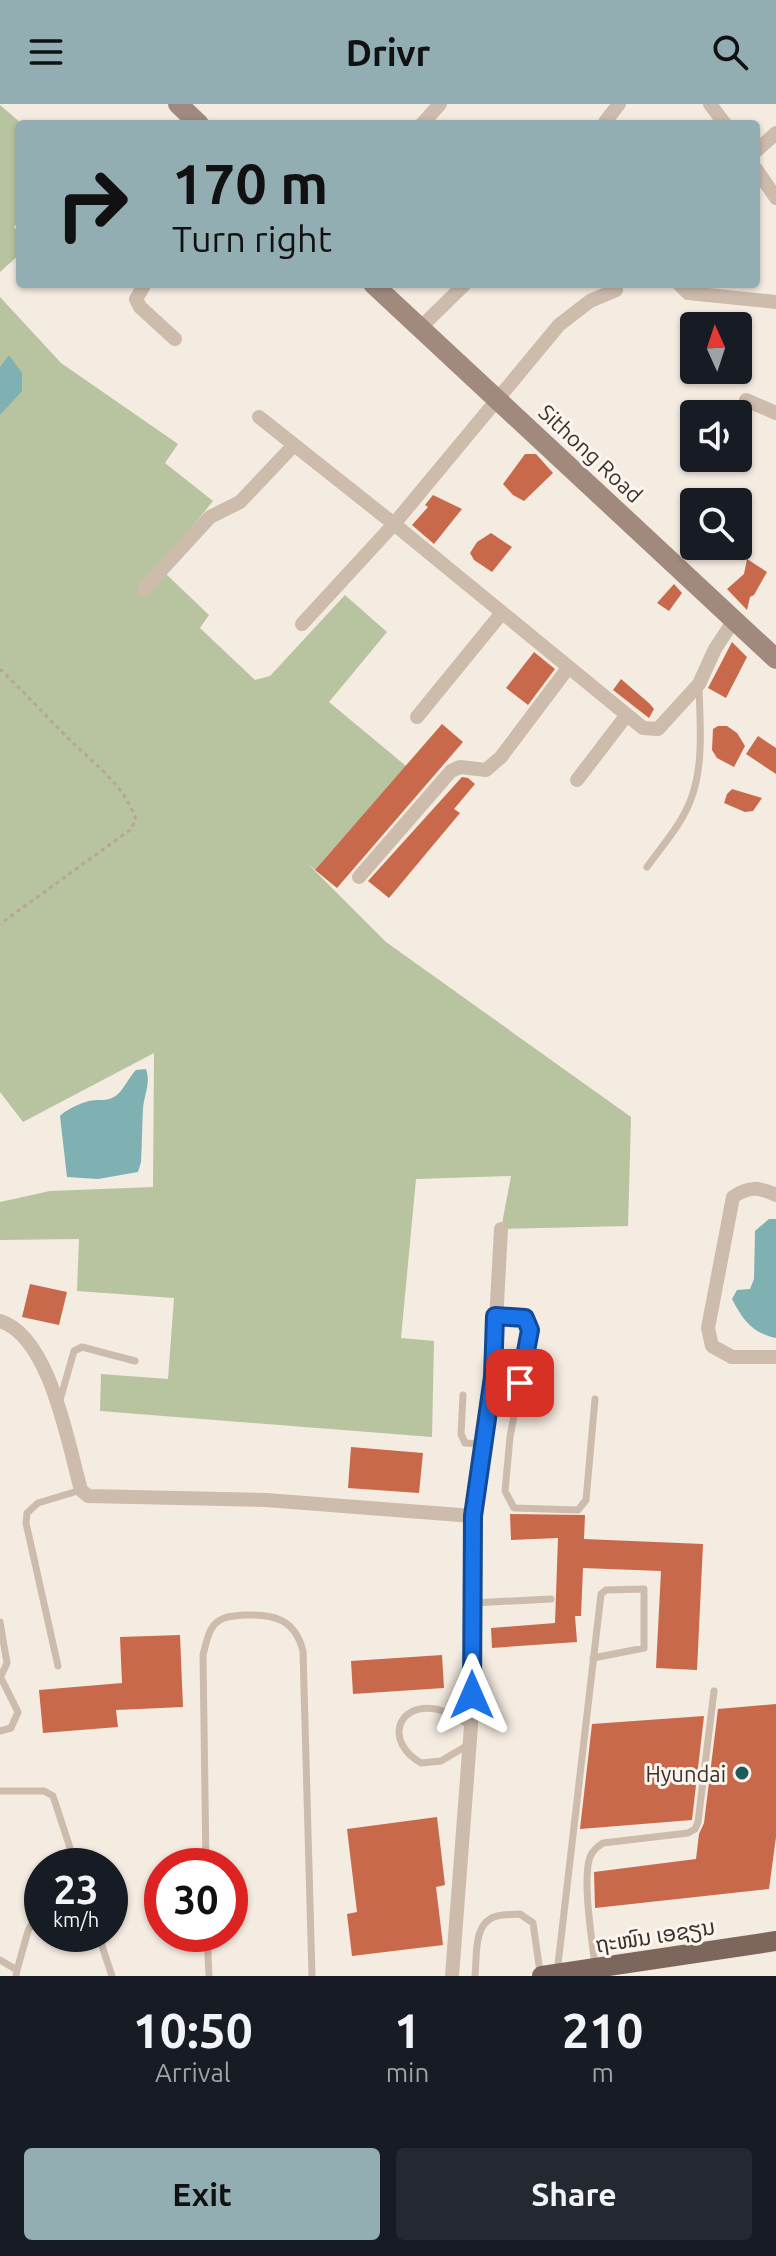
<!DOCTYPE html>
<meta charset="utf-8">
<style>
:root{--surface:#171b24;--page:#242831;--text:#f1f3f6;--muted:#9ea1a6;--accent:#92aeb2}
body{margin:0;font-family:Ubuntu,"Noto Sans Lao",sans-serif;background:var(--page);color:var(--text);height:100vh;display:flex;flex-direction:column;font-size:30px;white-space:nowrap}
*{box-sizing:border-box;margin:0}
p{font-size:26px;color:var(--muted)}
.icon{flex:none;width:44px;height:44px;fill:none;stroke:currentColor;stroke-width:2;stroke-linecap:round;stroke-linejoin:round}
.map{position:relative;height:1872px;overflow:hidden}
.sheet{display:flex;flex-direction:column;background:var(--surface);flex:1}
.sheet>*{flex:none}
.guide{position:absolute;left:16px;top:16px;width:744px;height:168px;border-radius:8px;box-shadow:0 2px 6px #0004;background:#92aeb2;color:#111;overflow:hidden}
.needle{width:52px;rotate:357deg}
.controls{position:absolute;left:680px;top:208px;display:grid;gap:16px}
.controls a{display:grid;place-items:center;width:72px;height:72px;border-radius:8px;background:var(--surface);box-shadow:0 2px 6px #0004;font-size:40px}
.speed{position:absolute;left:24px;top:1744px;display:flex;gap:16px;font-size:40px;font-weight:700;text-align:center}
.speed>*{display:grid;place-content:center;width:104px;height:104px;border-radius:50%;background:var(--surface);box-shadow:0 2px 6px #0004;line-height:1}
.speed small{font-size:20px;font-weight:400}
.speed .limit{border:12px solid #d22;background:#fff;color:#111}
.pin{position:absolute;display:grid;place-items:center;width:68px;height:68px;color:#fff;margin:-34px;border-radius:16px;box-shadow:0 4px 12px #0006}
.me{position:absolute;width:88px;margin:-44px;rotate:0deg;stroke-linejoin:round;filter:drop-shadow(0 0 6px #0008)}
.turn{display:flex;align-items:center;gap:28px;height:168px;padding:0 24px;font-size:36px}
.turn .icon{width:104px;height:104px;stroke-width:2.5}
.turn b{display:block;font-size:56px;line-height:68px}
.eta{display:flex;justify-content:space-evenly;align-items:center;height:136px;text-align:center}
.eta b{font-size:48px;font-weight:600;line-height:56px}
.primary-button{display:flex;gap:16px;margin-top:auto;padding:16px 24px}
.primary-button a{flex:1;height:92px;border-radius:8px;background:var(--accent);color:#111;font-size:32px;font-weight:600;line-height:92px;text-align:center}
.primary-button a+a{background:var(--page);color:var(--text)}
header{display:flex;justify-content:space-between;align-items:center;height:104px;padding:0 24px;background:var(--accent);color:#111;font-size:36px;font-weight:600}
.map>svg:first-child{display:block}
</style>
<header><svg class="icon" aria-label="menu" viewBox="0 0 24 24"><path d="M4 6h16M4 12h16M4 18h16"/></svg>Drivr<svg class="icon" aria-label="search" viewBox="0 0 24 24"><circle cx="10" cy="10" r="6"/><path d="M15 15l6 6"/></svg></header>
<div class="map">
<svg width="776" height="1872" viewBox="0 0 776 1872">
<rect width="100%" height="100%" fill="#f4ebe1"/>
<path fill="#b8c4a0" d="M0 1 22 20H20V115L14 123 20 129V150L0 168Z
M0 193 61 259 178 340 165 359 213 397 161 461 166 470 209 511 200 524 255 576 270 572 345 491 387 528 329 598 406 662 315 766 307 759 386 838 631 1013 628 1122 501 1125 511 1072 416 1075 401 1234 434 1237 432 1333 100 1307 101 1270 168 1275 174 1194 77 1187 79 1135 0 1136V1098L50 1087 153 1083 154 949 23 1018 0 988Z"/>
<path fill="#7fb0b2" d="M9 251 22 269V287L0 311V263Z
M146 965C151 979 144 991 143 1005 142 1022 142 1041 141 1058L138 1068 98 1075 67 1073 60 1012C65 1006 81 999 89 997 96 995 103 997 109 995 122 992 127 975 136 966Z
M769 1115H776V1234C752 1229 743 1216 732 1195L737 1186 750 1185 754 1175 755 1127Z"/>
<path fill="#c8694b" d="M525 350H536L553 369 524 397 513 391 503 380Z
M433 391 462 405 434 440 412 421 428 403 425 401Z
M491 429 512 443 492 468 474 456 470 449 477 438Z
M747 455 767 468 754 491 750 493 747 506 727 485 744 470Z
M674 480 682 489 669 507 657 499Z
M732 538 747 553 726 594 708 584Z
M534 548 555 565 528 601 506 584Z
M621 575 650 600 654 605 649 614 613 586Z
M442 620 463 638 337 784 315 766Z
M718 622H727L737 629 745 642 734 663 717 654 712 646 713 625Z
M758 632 776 644V670L746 650Z
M462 673 468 674 475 680 454 705 460 709 389 794 368 777Z
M732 685 762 694 753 707 745 708 724 699 727 690Z
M30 1180 67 1188 59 1221 22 1213Z
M351 1343 423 1349 419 1389 348 1384Z
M510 1410 585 1411 584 1435 703 1440 697 1566 656 1564 661 1467 583 1464 581 1512H575L577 1538 492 1544 491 1524 555 1519 558 1434 511 1436Z
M180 1531 183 1603 116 1606 118 1623 43 1629 39 1586 122 1579 120 1533Z
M442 1551 444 1584 353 1590 351 1557Z
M776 1600V1733L769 1785 595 1804 594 1768 696 1755 699 1730 704 1719 718 1605Z
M704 1612 692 1716 580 1725 592 1620Z
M437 1713 445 1781 436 1783 443 1841 352 1852 347 1810 357 1808 347 1725Z"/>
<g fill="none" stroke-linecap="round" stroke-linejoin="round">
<path stroke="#b9a596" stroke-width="3" stroke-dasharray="4 4" stroke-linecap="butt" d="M0 565C24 588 46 612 70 636 94 660 125 681 136 716L130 726 0 820"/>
<path stroke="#cdbbac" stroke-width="7" d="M647 763C662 742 682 720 691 695 704 661 700 619 699 584
M495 1212 525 1214 530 1226 510 1333 505 1387 514 1404 578 1406 586 1396 595 1295
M463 1291 461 1330 465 1339 482 1340
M60 1296 74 1247 82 1243 135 1257
M472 1499 551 1495
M0 1518 7 1559 0 1574
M58 1562 26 1419 27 1409 38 1399 81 1386
M0 1627 11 1624 18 1608 1 1574
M468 1641 441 1657 421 1659C384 1638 397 1598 436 1605 448 1608 461 1616 471 1622
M0 1687H44L53 1692 76 1762
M206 1762 203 1551C206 1541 207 1529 214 1521 222 1512 233 1512 244 1511 274 1510 295 1515 303 1547L312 1872
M98 1830 112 1872
M207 1830 209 1872
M0 1856 17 1866 16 1872
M595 1862C592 1835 582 1776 590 1753 593 1746 597 1743 603 1739L688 1729 695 1725 698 1718 714 1587
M17 1866 28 1827 38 1809 42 1808
M557 1869 601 1490 606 1486 644 1485V1544L593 1554
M475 1872C477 1855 473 1820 494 1813 502 1810 512 1811 520 1810L533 1819 540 1868"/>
<path stroke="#cdbbac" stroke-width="14" d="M710 0 725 20
M605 18 619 0
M422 20 440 0
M756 47 776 29
M756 65 776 94
M145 180 136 195 140 203 175 235
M679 180 688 189 776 198
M420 224 465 180
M746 296 776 309
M259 313 394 420 643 624 658 625 699 580 715 545 734 516
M144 485 210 413 240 398 293 342
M302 520 394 420 559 221 590 197 616 186
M417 613 501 510
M577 676 626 612
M359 773 451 667 460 663 486 666 501 653 568 564
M776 1091C759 1083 749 1082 733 1093L708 1224 712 1242 732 1253H776
M0 1217C50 1232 68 1340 81 1386L88 1392 266 1396 473 1412
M452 1872 471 1622 473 1412 493 1273 501 1125"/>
<path stroke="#a18a7d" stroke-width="20" d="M178 0 199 20
M373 180 776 555"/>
<path stroke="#7d675c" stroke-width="20" d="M542 1872 776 1837"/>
</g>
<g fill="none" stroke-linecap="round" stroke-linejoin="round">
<defs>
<path id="route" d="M472 1591 473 1412 493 1273 495 1212 525 1214 530 1226 520 1279"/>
</defs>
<use href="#route" stroke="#114b97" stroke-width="20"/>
<use href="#route" stroke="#1a73e8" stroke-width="14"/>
</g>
<circle fill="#1f5a5e" stroke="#fbf5ee" stroke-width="3" cx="742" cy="1669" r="8"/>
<g text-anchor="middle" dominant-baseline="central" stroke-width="6" stroke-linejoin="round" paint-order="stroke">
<g font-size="22" fill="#3b302b" stroke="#fbf5ee">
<text transform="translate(591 349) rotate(43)">Sithong Road</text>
<text transform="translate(655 1831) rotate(-9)">ຖະໜົນ ເອຊຽນ</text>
</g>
<g font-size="22" fill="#3b302b" stroke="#fbf5ee" text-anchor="end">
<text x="726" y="1669">Hyundai</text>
</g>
</g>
</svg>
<div class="controls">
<a><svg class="needle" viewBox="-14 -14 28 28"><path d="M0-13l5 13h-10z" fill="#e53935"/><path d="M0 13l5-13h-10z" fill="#9ea1a6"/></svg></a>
<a><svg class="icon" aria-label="sound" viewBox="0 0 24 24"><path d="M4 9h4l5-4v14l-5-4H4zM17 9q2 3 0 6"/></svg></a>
<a><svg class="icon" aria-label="search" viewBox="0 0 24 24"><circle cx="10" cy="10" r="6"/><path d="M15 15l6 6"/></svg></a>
</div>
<div class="speed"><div>23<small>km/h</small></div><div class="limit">30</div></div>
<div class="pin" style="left:520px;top:1279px;background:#d93025"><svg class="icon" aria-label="arrive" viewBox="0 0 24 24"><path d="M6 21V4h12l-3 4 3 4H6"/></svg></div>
<svg class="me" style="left:472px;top:1591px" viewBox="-20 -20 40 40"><path d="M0-17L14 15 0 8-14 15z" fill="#1a73e8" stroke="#fff" stroke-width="4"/></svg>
<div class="guide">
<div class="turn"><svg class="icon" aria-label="right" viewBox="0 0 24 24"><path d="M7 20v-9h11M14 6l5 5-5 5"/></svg><div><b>170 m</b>Turn right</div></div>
</div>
</div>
<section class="sheet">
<div class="eta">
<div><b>10:50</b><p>Arrival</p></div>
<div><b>1</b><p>min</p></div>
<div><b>210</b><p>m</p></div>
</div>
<div class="primary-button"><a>Exit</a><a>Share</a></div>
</section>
